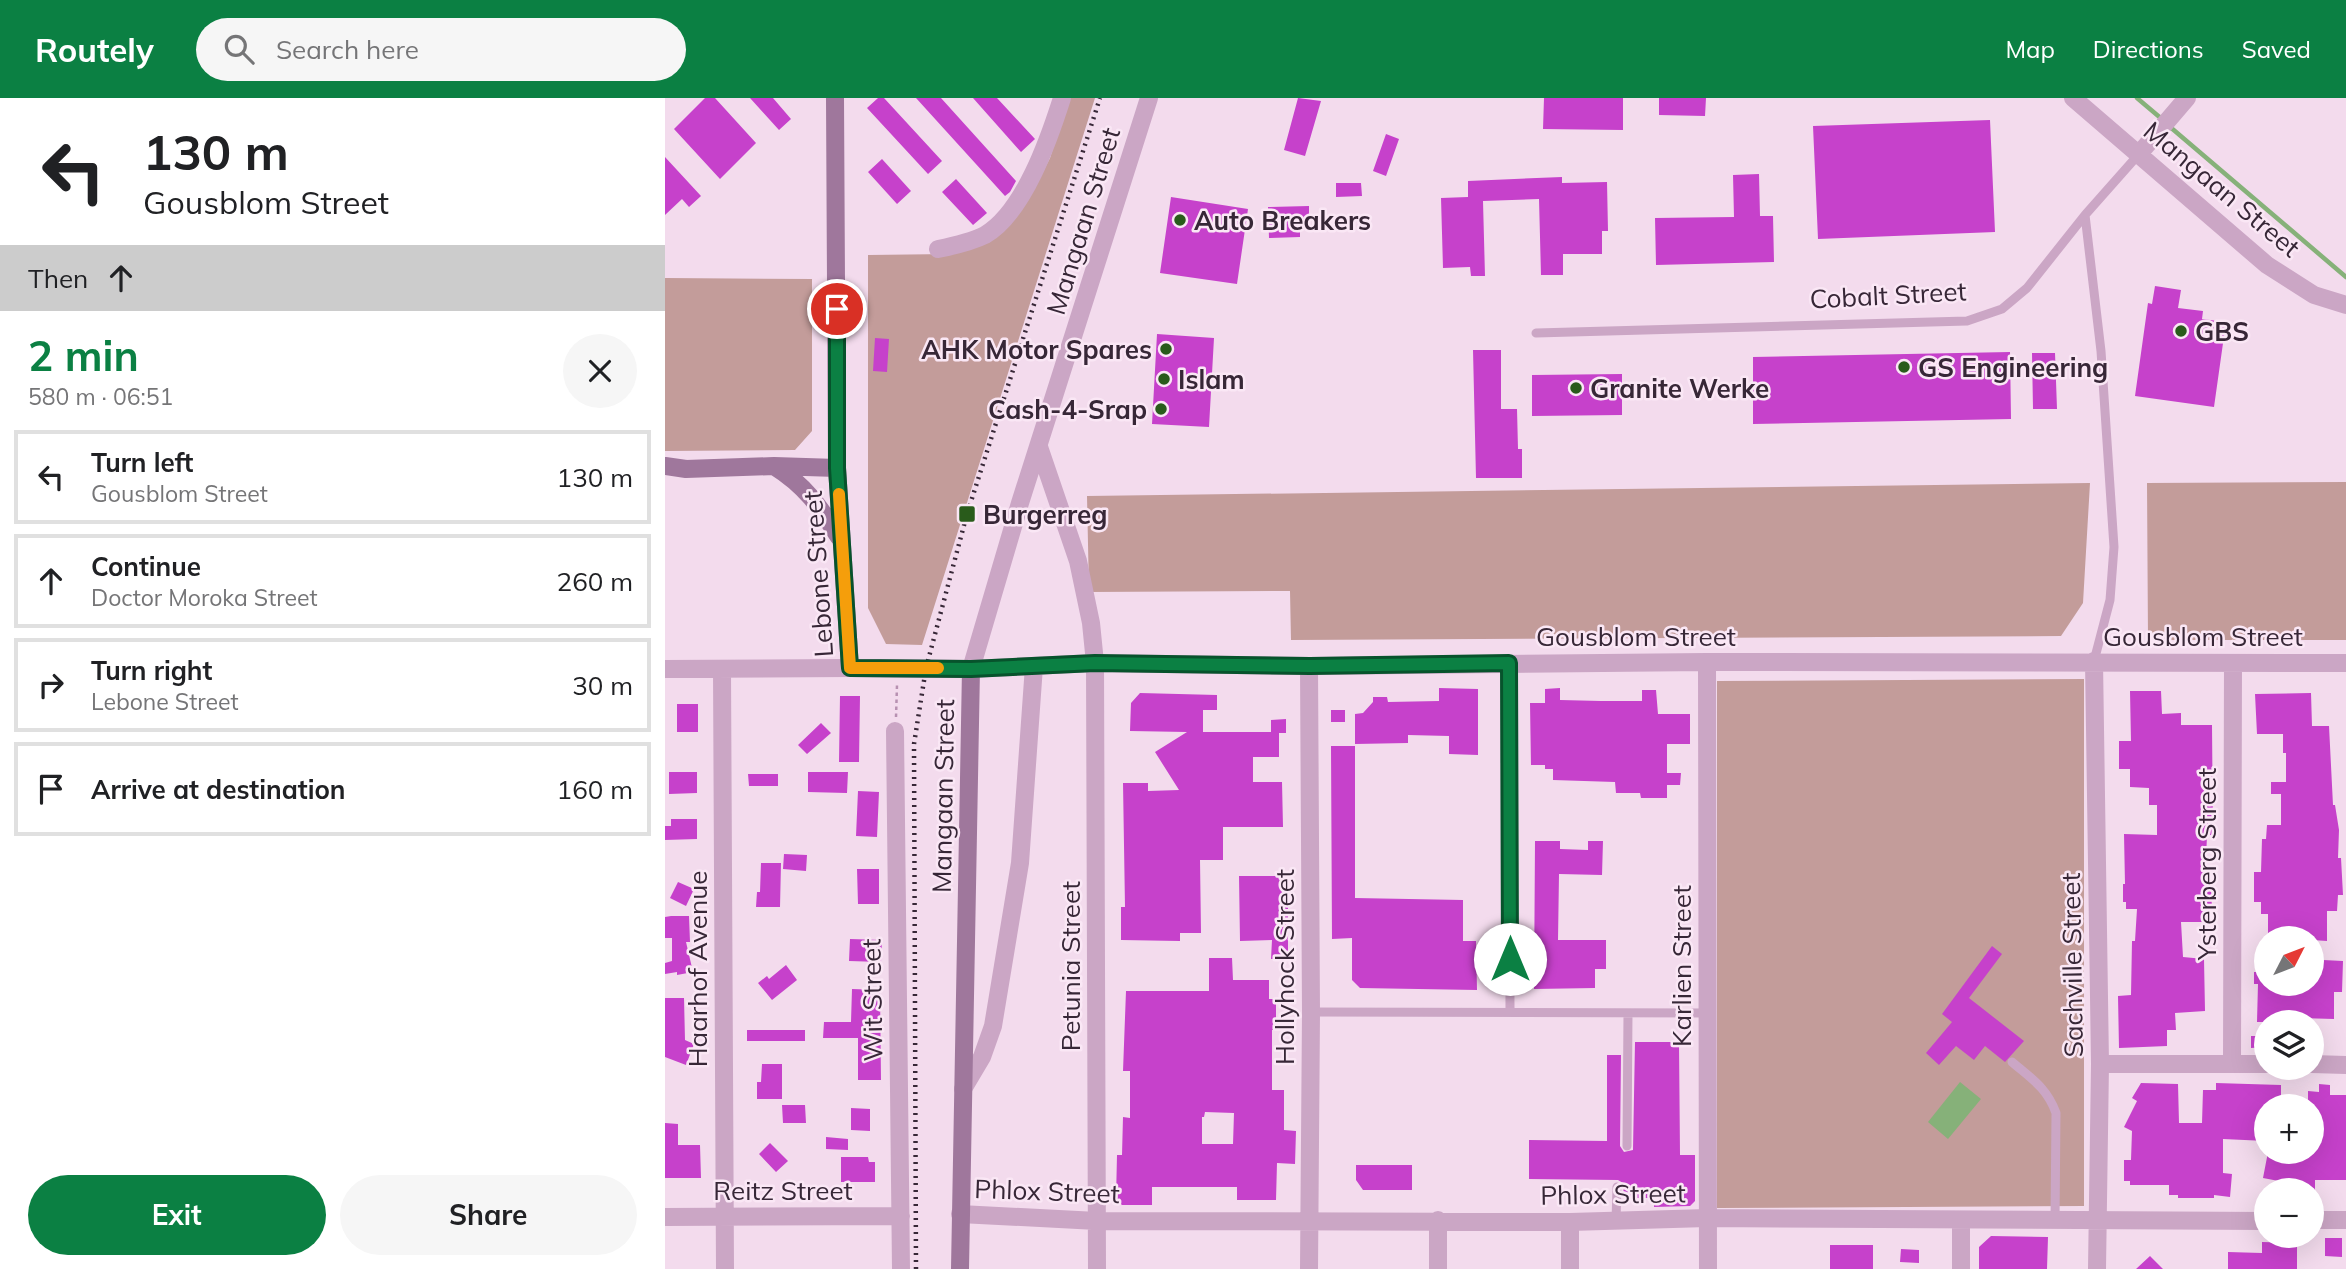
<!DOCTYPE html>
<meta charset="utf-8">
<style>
:root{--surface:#fff;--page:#f6f6f6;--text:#202124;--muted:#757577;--line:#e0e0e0;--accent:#0b8043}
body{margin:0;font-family:Mulish,sans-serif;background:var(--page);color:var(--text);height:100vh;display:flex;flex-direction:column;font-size:26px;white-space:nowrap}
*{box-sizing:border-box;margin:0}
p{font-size:23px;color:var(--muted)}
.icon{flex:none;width:38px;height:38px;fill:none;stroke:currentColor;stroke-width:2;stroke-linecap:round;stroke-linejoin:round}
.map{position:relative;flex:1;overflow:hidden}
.drawer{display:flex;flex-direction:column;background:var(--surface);width:665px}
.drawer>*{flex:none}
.banner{background:#fff;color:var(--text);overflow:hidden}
.needle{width:46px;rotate:48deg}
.controls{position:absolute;left:1589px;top:828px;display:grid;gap:14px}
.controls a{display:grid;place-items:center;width:70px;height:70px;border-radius:50%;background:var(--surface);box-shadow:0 7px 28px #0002;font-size:35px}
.pin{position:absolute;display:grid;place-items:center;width:60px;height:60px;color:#fff;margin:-30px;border:4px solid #fff;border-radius:50%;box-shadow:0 2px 7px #0007}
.me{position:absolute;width:77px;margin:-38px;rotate:0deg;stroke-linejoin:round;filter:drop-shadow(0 0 5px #0008)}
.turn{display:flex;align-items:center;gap:24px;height:147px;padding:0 28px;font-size:32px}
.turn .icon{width:91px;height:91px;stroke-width:2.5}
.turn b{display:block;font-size:49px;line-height:60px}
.then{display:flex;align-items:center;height:66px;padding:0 28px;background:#0003;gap:14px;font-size:26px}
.round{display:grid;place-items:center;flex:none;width:74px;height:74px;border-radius:37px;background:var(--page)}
.head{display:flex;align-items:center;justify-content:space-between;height:119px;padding:0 28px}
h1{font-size:42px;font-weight:700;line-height:52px;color:var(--accent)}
.button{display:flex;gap:14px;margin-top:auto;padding:14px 28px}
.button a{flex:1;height:80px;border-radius:42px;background:var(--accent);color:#fff;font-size:28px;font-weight:700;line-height:80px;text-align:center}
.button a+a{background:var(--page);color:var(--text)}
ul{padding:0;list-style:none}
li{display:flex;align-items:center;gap:21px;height:94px;margin:0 14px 10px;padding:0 14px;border:4px solid var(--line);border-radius:0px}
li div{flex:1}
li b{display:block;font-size:26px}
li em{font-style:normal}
header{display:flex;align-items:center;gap:42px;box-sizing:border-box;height:98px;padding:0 35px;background:var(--accent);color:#fff}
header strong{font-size:33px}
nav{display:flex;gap:38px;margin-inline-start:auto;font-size:24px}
.search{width:490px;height:63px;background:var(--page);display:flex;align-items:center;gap:18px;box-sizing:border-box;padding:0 24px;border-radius:38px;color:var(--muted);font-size:26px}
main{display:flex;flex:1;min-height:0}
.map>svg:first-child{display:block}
</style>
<header>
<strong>Routely</strong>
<div class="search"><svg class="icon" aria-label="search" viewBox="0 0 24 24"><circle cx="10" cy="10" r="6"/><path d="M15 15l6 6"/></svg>Search here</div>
<nav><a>Map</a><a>Directions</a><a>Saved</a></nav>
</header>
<main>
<section class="drawer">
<div class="banner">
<div class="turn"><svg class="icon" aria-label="left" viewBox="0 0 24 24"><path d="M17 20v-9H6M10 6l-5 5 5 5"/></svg><div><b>130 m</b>Gousblom Street</div></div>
<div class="then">Then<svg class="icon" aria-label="ahead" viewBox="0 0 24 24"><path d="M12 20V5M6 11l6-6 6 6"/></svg></div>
</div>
<div class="head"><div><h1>2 min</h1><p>580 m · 06:51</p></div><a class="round"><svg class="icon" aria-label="close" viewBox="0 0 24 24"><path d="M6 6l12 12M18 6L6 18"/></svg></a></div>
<ul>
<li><svg class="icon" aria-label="left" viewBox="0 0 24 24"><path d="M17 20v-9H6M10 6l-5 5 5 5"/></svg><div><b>Turn left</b><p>Gousblom Street</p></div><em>130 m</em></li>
<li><svg class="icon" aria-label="ahead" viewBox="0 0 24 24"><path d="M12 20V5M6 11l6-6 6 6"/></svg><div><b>Continue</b><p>Doctor Moroka Street</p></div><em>260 m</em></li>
<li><svg class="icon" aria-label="right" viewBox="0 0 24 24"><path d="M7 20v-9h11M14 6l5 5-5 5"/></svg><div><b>Turn right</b><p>Lebone Street</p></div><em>30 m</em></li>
<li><svg class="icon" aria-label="arrive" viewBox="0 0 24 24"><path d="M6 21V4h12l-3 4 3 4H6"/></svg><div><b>Arrive at destination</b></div><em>160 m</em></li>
</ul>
<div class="button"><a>Exit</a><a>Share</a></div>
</section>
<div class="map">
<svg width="1681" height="1171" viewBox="0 0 1681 1171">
<rect width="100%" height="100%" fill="#f3dbed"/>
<path fill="#c39c9a" d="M404 0H430L257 547 221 546 203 510V157L284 156 366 97 385 60Z
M0 180 147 181V333L130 352 0 353Z
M1681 384V542H1483L1482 385Z
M1425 385 1418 505 1396 538 626 542 625 493 424 494 422 398Z
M1419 581V1108L1052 1110V583Z"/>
<path fill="#86b179" d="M1295 984 1316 1001 1283 1041 1263 1024Z"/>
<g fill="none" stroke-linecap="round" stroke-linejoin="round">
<path stroke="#86b179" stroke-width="4.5" d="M1472 0 1498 22
M1504 28 1681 179"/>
</g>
<path fill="#c641cb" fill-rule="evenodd" d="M40 0H50L91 45 55 81 9 31Z
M85 0H108L126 21 114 32Z
M213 0H219L277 63 263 76 202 10Z
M251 0H276L351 83 345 94 340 98Z
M308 0H332L370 41 356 54Z
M633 0 656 3 640 58 619 52Z
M879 0H958V32L878 31Z
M994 0H1041L1040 18 994 17Z
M1325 22 1330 134 1153 141 1148 28Z
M721 36 734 41 721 78 708 73Z
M0 59 36 98 24 109 17 101 0 117Z
M217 61 246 93 232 106 203 74Z
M1094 76 1095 118H1108L1109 164 991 167 990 120 1069 119 1068 77Z
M897 79V85L942 84 943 133H937V156H898V177H876L874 101 818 103 820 178H806L805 169 778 170 776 100 803 99V83Z
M291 81 322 115 308 127 277 94Z
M671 85H696L697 98 671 99Z
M506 99 583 111 572 186 495 175Z
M644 108V129H635V139L604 140 603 109Z
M1490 188 1516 192 1513 210 1538 213 1537 221 1561 224 1549 309 1470 298 1483 205 1487 206Z
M492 236 549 240 544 329 487 326Z
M210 240 224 241 222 274 208 273Z
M808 252H836V311H852L853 351H857V380H811Z
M1345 254 1346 321 1088 326V259Z
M1367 255H1390L1392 311H1368Z
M957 276V317L867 318V277Z
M774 590 813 591V657L784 656V638L743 637V645L690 646V616L698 615 708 604V599H722L723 604 774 603Z
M895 590V602L936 603H977V592H991L993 616H1025V646H1002V675H1016L1015 687H1002V700H976L975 695H951L950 684 888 682V671H880V667H866L865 605H880V591Z
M1465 593H1496L1497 616 1516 615V627H1547L1548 737H1542L1540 786H1546L1547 813 1545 824H1516L1518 859 1539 861 1540 913 1510 915 1511 932H1502V948L1454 950 1453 898 1466 897 1467 843H1470L1472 811H1461V804H1458V786H1460L1459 736 1492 737V707H1484V690L1465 689V671H1454V643H1466Z
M475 595 552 597V612H538V634H606V622L621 621V635H614V659H588V684H617L618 729H558V762H535L536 835H515V843L456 842V809H460L458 685H483V693L514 692 490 654 522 634 465 633 466 605Z
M1646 595 1647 628H1664L1668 707H1670L1674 732 1673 760H1676L1678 797H1673L1672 813H1662V843L1647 842V840H1603V816H1596V804H1589V774H1596L1597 741H1601L1602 727H1616V696H1606V684H1621V655H1618V636H1592L1590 596Z
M175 598H195L194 664H174Z
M12 606H33V634H12Z
M666 612H680V624H666Z
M156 625 166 635 142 656 133 647Z
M666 648H690V800L798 802V843H811L812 892 695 890 687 882V840L667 841Z
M4 674H32V695L4 696Z
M143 674H183L182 695 143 694Z
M83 676H113V688H84Z
M193 693 214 694 212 739 191 738Z
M6 721H32V741L0 742V728H6Z
M870 743H895V751L923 752V743H938L937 777 894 776 893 842H941V871H930V890L869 891Z
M119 756 142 757 141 773 118 771Z
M96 765H116L115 809H91L92 794H95Z
M192 771H214V806H193Z
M574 778H623V861H606L607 842 575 843Z
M13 784 29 791 21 808 5 800Z
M6 818H24L25 844H21L28 874 12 877V874L0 876V865L7 863V840H0V819Z
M185 841 217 842 216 864 184 863Z
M1327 848 1337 856 1304 900 1359 943 1340 964 1320 948 1309 962 1291 948 1274 967 1261 955 1287 924 1277 916Z
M544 860H567L568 882H604V901H611V932H607V992H619V1032L631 1033 630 1066 612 1065 611 1102H572V1089H487V1107H457L451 1101 452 1057H457L458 1019 465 1020V973H458L461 893H544ZM540 1014 569 1015 568 1046H537V1019H539Z
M1658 862 1678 863 1677 894H1669V921L1635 920V924H1592L1593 886H1589V874H1601V886H1647V870L1658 871Z
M121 867 132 882 107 902 93 885 102 878 104 881Z
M187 891 215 892 216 982H193V940H158L159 924H186Z
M0 900H19L20 942 29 946 21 967 0 959Z
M82 932H140V943H82Z
M1586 938H1601V949L1586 950Z
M970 944H1014L1015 1057H1030V1103L1025 1108 989 1109V1100H959L958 1085 953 1082 864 1081V1042L942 1043V957H956L955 1048 959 1054 968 1052Z
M97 966H117V1001H92V984H96Z
M1476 985 1513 986 1514 1025H1537L1538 992H1551V985L1616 987V1008H1601V1043L1558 1041V1075L1567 1076 1565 1099 1549 1097V1100H1513V1097H1504V1087H1465V1083H1459V1062H1466L1467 1033 1459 1029 1472 1003 1467 1000Z
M1654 986 1665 987V997H1681V1082H1650V1092H1619V1084L1598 1080 1603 1054H1647V1008H1643V993L1654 994Z
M117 1007H140L141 1025H118Z
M186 1010 205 1011V1033L186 1032Z
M0 1025 13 1026V1047H35L36 1080H0Z
M161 1039 183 1041V1052L161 1051Z
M105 1045 123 1063 111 1074 94 1056Z
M176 1059H203L204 1064H210V1084H176Z
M691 1067H747V1092H698L691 1082Z
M1326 1138 1383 1139 1382 1171H1314V1149Z
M1660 1140H1677V1159L1660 1158Z
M1597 1144 1632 1145V1171H1563V1154L1597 1155Z
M1165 1147H1208V1171H1165Z
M1236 1151 1254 1152V1165L1235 1164Z
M1485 1158 1498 1171H1471Z"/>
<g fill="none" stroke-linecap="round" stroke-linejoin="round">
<path stroke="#b790b1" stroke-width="2.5" stroke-dasharray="3.5 3.5" stroke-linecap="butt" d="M231 619 232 587"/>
<path stroke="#cba6c5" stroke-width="9" d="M1420 117 1436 253 1449 449 1445 502 1429 563
M871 235 1302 223 1337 211 1362 190 1420 117 1474 56
M844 565 845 914
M646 914 1042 915
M1347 964C1367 981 1382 990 1391 1015L1390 1123
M962 1048 963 915
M951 1123 952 1089"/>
<path stroke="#cba6c5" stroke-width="18" d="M484 0 355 405 306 571 430 565 644 568 1042 564 1681 565
M1408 0 1602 167 1649 197 1681 207
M1474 56 1522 0
M273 151C288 148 306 144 320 137 359 114 384 41 397 0
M374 349 413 463 426 525 430 565 432 1171
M1429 563 1435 966 1432 1171
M1042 564 1043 1171
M0 571 185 570
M57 572 60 1171
M230 633 236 1171
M1435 966H1601
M1567 966 1568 566
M1647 966 1681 967
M298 991 317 959 328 928 355 765 369 568
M295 1116 432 1123 905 1124 1042 1120 1601 1123
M0 1119 236 1118
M773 1122V1171
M1296 1122V1171
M1647 1122H1681
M905 1124V1171
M644 1171 646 914 644 568"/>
<path stroke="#9f779c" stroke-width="18" d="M170 0 172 370 185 570 306 571 295 1171
M0 368 21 371 109 368 172 370
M109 368C141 388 154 408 174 439"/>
<path stroke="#372737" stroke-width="4.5" stroke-dasharray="2 5" stroke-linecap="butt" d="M251 1171 249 646 261 570 302 416 435 0"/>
</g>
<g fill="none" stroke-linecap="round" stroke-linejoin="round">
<defs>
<path id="route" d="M172 211V370L185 570 306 571 430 565 645 568 844 565 845 861"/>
</defs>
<use href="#route" stroke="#07532c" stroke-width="18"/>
<use href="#route" stroke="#0b8043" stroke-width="12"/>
<path stroke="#f59e0b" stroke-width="12" d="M174 396 185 570H273"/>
</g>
<g fill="#295b1b" stroke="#fae7f5" stroke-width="2.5">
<circle cx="515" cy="122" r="7"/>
<circle cx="1516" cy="233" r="7"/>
<circle cx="501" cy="251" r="7"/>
<circle cx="1239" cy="269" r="7"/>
<circle cx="499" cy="281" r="7"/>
<circle cx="911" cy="290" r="7"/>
<circle cx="496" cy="311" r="7"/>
<rect x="293" y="407" width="18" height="18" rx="3.5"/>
</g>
<g text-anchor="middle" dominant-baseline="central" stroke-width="5" stroke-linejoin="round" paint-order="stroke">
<g font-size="26" fill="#372737" stroke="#fae7f5">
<text transform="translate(1557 91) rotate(40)">Mangaan Street</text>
<text transform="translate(418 123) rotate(-73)">Mangaan Street</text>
<text transform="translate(1223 197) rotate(-3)">Cobalt Street</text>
<text transform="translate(153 476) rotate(-94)">Lebone Street</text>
<text x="971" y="538">Gousblom Street</text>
<text x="1538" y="538">Gousblom Street</text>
<text transform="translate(278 698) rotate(-89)">Mangaan Street</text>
<text transform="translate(1541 766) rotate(-90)">Ysterberg Street</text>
<text transform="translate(1407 867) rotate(-91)">Sachville Street</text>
<text transform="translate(405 868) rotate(-90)">Petunia Street</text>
<text transform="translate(1016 868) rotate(-90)">Karlien Street</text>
<text transform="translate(619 869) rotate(-90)">Hollyhock Street</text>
<text transform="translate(32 871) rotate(-90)">Haarhof Avenue</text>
<text transform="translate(207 902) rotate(-91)">Wit Street</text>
<text x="118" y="1092">Reitz Street</text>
<text transform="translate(382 1093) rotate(2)">Phlox Street</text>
<text transform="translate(948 1096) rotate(-1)">Phlox Street</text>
</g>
<g font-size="26" font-weight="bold" fill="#372737" stroke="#fae7f5" text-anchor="start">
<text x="529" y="122">Auto Breakers</text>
<text x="1530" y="233">GBS</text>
<text x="487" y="251" text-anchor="end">AHK Motor Spares</text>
<text x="1253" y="269">GS Engineering</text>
<text x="513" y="281">Islam</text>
<text x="925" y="290">Granite Werke</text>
<text x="482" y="311" text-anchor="end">Cash-4-Srap</text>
<text x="318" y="416">Burgerreg</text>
</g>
</g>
</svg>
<div class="controls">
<a><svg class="needle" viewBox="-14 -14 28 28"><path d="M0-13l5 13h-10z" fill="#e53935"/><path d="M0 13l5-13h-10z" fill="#757577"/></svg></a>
<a><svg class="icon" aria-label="layers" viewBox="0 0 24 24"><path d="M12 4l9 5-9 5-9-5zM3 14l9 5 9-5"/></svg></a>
<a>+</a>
<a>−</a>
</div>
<div class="pin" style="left:172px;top:211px;background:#d93025"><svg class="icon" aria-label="arrive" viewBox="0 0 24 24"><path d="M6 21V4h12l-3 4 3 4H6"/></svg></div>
<svg class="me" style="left:845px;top:861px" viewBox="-20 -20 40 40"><circle r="19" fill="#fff"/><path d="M0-13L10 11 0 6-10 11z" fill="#0b8043"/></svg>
</div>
</main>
